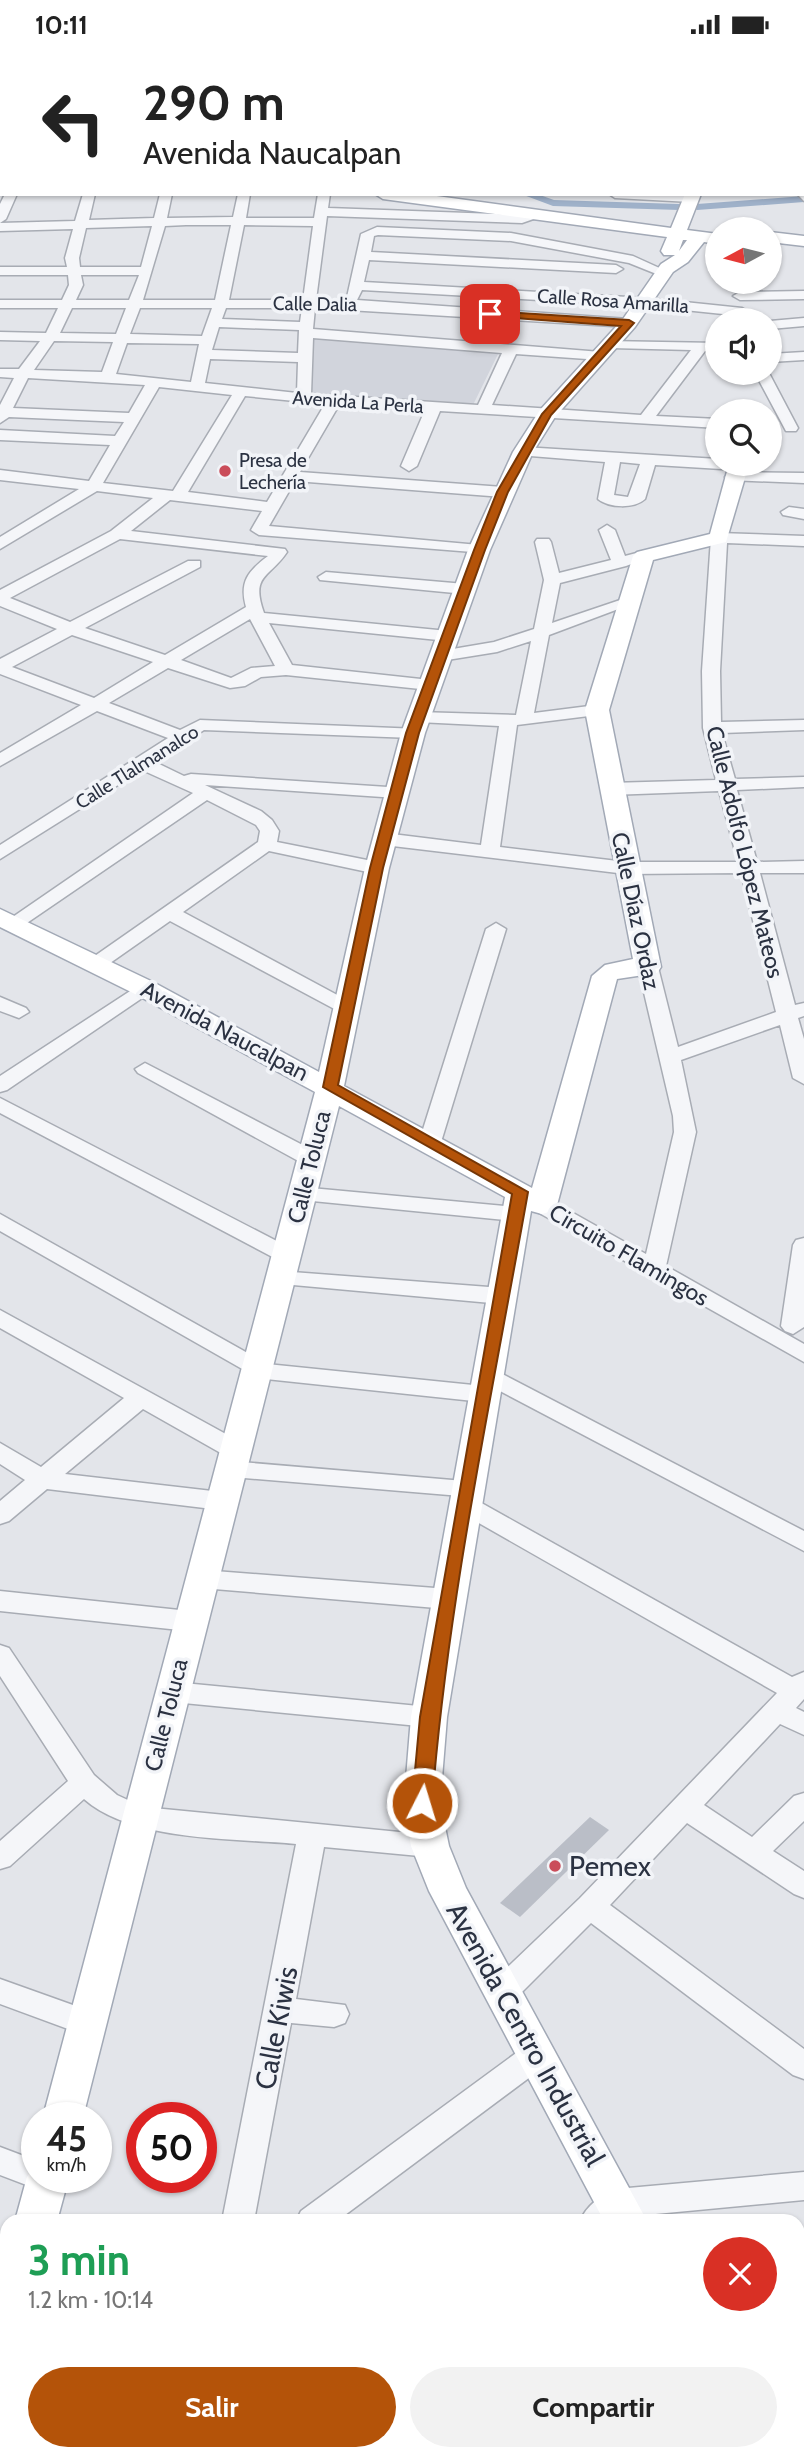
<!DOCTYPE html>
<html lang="es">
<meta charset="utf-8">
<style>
:root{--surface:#fff;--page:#f2f2f2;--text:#222;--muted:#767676;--accent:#b45309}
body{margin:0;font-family:Cabin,sans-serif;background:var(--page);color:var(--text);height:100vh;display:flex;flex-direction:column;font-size:26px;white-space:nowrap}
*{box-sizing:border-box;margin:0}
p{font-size:23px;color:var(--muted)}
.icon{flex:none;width:38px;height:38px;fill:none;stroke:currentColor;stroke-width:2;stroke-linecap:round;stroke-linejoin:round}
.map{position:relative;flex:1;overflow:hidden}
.panel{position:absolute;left:0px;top:2165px;width:805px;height:247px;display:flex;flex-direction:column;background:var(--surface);border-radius:21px 21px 0 0;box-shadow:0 2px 5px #0004}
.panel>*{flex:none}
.top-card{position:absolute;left:0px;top:0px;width:805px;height:147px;box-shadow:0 2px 5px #0004;background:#fff;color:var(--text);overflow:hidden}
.needle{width:46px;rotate:263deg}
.controls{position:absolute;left:705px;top:168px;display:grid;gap:14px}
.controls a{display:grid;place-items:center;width:77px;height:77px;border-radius:50%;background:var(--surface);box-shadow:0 2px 5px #0004;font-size:35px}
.speed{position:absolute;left:21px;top:2053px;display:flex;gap:14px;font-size:35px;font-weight:700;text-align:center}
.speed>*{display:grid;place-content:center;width:91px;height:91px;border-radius:50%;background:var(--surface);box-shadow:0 2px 5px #0004;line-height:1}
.speed small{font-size:18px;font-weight:400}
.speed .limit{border:10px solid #d22;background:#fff;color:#111}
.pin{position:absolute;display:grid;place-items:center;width:60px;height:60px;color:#fff;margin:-30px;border-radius:14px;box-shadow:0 4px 10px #0006}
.me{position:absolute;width:77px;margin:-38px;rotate:5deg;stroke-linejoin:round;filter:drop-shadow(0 0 5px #0008)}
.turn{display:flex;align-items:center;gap:24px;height:147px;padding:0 28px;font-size:32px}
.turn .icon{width:91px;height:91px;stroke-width:2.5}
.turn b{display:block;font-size:49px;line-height:60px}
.round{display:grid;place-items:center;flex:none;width:74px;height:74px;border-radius:37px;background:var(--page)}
.head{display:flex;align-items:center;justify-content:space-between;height:119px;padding:0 28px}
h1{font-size:42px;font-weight:700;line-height:52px;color:#1e9e55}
.cta{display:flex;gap:14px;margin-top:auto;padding:14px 28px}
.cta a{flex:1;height:80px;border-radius:42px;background:var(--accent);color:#fff;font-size:28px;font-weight:700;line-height:80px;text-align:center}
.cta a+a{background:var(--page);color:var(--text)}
.status{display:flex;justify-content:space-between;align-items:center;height:49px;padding:0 35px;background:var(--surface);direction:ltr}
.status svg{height:19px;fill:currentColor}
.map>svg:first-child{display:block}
</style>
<div class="status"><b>10:11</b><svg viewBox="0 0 49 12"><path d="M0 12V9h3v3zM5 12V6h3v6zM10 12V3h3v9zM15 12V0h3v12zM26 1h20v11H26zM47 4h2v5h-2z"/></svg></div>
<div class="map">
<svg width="804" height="2411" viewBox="0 0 804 2411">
<rect width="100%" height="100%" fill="#e3e5ea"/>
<path fill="#d1d4dc" d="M313 288 499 303 473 356 309 346Z
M352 2404H680L683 2411H344Z"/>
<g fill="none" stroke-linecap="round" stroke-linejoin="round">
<path fill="#9fb1c9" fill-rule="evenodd" d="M0 59H2V66H0Z
M521 145H537L554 151 679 155 684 158 679 161 553 157Z
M804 147V153L697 161 692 158 697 155Z"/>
</g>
<path fill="#babec7" d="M590 1768 609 1781 520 1868 500 1854Z"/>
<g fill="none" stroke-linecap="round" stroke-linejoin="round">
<defs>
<path id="minor" d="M0 0 6 1 7 2H2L0 6Z
M109 0H185L187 2H111Z
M263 0H275L262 2Z
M404 0H416L403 2Z
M474 0H486L473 2Z
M545 0H557V2H545Z
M616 0H628V2H616Z
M687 0H699V2H687Z
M803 15H804L803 26Z
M803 108H804V116H803Z
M803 125H804V133H803Z
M803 141H804V152L797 145H803Z
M5 145H17L6 170 0 174V155Z
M83 145H95L89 171 154 169 160 145H172L167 169 233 168 238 145H250L246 169H314L318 145H330L328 159 522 166 539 162 545 166 522 174 327 167 316 251H349L347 248 361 185 377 178 511 184 633 207 666 222 659 226 629 214 511 192 378 186 374 187 371 203 616 216 623 220 616 224 369 211 364 233 646 249 742 259 749 263 742 267 646 257 362 241 357 251 629 270 636 274 629 278 315 259 313 280 601 303 608 307 601 311 516 305 492 356 641 366 691 301 611 299 606 298V292L718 294V302H705L656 367 718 370V379L440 362 417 417 409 422 401 417 425 361 339 356 300 423 503 438 511 443 503 448 295 432 269 477 479 496 485 498V504L259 486 251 481 262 462 170 451 131 482 285 500 287 503C270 529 250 525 264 564L448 582 456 587 448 592 269 574 292 616 430 631 439 636 430 641 286 626 261 628 245 637 230 639 168 619 109 654 180 681 200 671 419 680 422 684 413 689 204 681 155 713 184 727 191 725 403 739 406 743 397 749 205 736 261 762 272 771 279 782 277 793 377 813 387 819 377 825 269 802 183 863 354 955 357 959 354 963H340L170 872 103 919H89L86 915 89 911 258 793 260 782 256 776 207 751 21 878 14 880 4 874 193 744 142 721 0 810V796L168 689 97 662 0 717V704L81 656 0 625V610L57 580 0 557V541L111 482 153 449 97 442 0 500V488L79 440 0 431V421L89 432 110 396 0 391V381L115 387 124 373 9 368 0 374V356L14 329 0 328V320H19L40 292 0 291V283L46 284 58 259H0V251H62L69 236 68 226H0V218H67L65 209 73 180 0 182V174L75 172ZM186 176H231L215 251H143L165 177ZM244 176 313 177 303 251H229ZM152 177 141 218H80L79 209 86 179ZM81 226H139L129 251H76L83 236ZM72 259H126L116 285 60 284ZM140 259H212L202 287 130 285ZM226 259H302L300 273 222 270ZM219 278 299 281 298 304 212 301ZM313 289 502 304 478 356 311 345ZM54 292 113 293 102 323 34 321ZM127 294 199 295 191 333 116 325ZM210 310 298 313 297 344 205 334ZM28 329 145 336 129 364 13 359ZM159 338 232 346 173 442 103 434ZM245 347 325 355 267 453 188 443ZM120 490 268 507C248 522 239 533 246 558L165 606 85 579 200 518V512H188L70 573 10 549ZM250 570 275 617 251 619 231 629 181 611ZM72 586 153 613 94 649 12 618Z
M609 145H691L697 149 691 153 615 149Z
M804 242V250L740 251 733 247 740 243Z
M804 269V277L770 280V272Z
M804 303V311L770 313V305Z
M755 324H769L798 379 796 382H786Z
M523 398 718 410V415L746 416 738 421 655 416 645 450C634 460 609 459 598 450L605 413 518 406 515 403ZM620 413 640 415 628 448 614 446Z
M733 423 804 424V434L728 431 725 428Z
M789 458 804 460V470L783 466 781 463Z
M607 476 615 481 625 507 644 502 652 507 626 517 560 534 552 574 629 548 637 553 549 586 534 664 597 656 606 661 597 666 517 676 500 798 626 813H738L719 742 610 746 601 740 610 734 716 731 703 679 702 622 711 489 719 484 804 487V497L727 494 720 622 721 673 804 671V681L722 684 735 730 804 728V738L737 741 757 813 804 812V824H760L795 956 804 954V967L798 969 804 990V1035L793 1029 780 976 681 1011 696 1083 666 1217 804 1295V1313L534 1161 531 1156 534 1151H550L646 1205 674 1083 673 1067 638 918 648 912 658 918 678 998 776 963 741 824 626 825 384 796 375 790 384 784 481 796 499 677 418 673 409 668 418 663 516 666 531 592 497 603 441 612 432 607 435 603 494 593 534 580 544 531 535 493 537 490H549L551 493 559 524 611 511 599 481Z
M326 523 465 535 473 540 465 545 320 531 318 528Z
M496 874 506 880 441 1093 438 1098H422L419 1093 486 880Z
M144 933 154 939 151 943 7 1041 0 1043V1027Z
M0 948 26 959 29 963 19 969 0 962Z
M145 1014 318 1104 321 1109 310 1116 302 1114 138 1024 135 1020Z
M0 1049 296 1202 299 1207 296 1212H280L0 1064Z
M300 1138 516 1158 524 1160 527 1165 524 1170 516 1172 292 1150 289 1145 292 1140Z
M0 1165 267 1315 483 1337 492 1339 495 1345 492 1351 483 1353 247 1328 244 1321 0 1182Z
M804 1189V1278L793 1285 785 1282 781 1277 793 1196 796 1191Z
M279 1222 502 1239 510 1242 514 1247 510 1252 502 1255 271 1234 268 1229 271 1224Z
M0 1261 244 1395 247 1401 244 1407 235 1410 226 1407 143 1360 65 1425 221 1443 230 1446 234 1452 230 1458 221 1461 47 1440 9 1472 0 1475V1452L25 1431 0 1415V1394L41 1418 124 1349 0 1279Z
M487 1317 804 1482V1502L479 1331 475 1325 479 1319Z
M229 1412 476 1433 479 1439 476 1445 469 1447 792 1628 804 1623V1650L796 1659 804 1663V1686L780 1675 704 1756 752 1788 794 1747 804 1744V1772L773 1802 804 1822V1849L794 1845 687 1774 610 1856 804 2000V2030L793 2026 591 1874 513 1952 502 1955 491 1952 487 1943 491 1934 580 1849 777 1644 456 1461 452 1455 461 1447 220 1427 217 1421 220 1415Z
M202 1521 448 1540 457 1543 461 1550 457 1557 448 1560 202 1539 193 1537 189 1530 193 1523Z
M0 1542 189 1562 198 1565 202 1572 198 1579 189 1582 0 1562Z
M0 1596 9 1599 94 1726 117 1746 143 1758 430 1786 440 1789 444 1797 440 1805 430 1808 324 1798 296 1950 345 1956 349 1965 345 1974 334 1978 291 1974 254 2172H222L296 1795C233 1789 133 1793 84 1750L10 1817 0 1820V1792L68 1732 0 1627Z
M173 1633 429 1658 439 1661 443 1668 439 1675 429 1678 173 1653 163 1650 160 1643 163 1636Z
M0 1930 98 1965 102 1974 98 1983 87 1987 0 1955Z
M538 1992 549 1996 553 2005 549 2014 337 2172H296L301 2162 527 1996Z
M0 2098 37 2112V2128H52L48 2136 37 2140 0 2126Z
M804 2123V2151L624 2168 619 2172H580C587 2156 601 2146 617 2140Z
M7 2384V2404H22L19 2411H0V2386Z
M300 2404H339L336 2411H297Z"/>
<path id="major" d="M0 78H2V88H0Z
M375 145H422L671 179 685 145H701L687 181 718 185V195L704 193 688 213 673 223 635 278 555 368 533 403 490 501 425 684 389 819 344 1037 532 1139 592 927 605 916 633 910 585 661 633 507 637 503 710 485 729 415H749L726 493 653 511 609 661 661 918 657 924 617 930 557 1156 552 1162 542 1165 531 1162 447 1668 440 1754 449 1797 466 1839 647 2172H604L429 1842 411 1797 404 1754 411 1668 505 1148 339 1057 83 2068H43L315 1043 135 945 0 878V860L153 933 319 1023 365 819 401 684 468 501 513 403 540 361 623 270 661 215 675 206H664L661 202 667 188 383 150ZM683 191H687L679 202Z
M770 183 804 187V197L770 193Z
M37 2114V2128H69L57 2172H15L27 2128Z
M7 2266V2331L0 2333V2269Z
M718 2404H763L765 2411H721Z"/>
</defs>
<use href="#minor" stroke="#a8acb4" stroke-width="3"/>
<use href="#major" stroke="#a2a9b6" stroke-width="3"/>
<use href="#minor" fill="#f5f6f9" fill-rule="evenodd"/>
<use href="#major" fill="#fff" fill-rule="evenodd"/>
</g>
<path fill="#b45309" stroke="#753606" stroke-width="2" d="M490 262 629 271 634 274 551 366 508 443 485 501 419 684 383 819 338 1036 528 1143C492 1346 448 1549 432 1754L429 1759H415L412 1754 420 1668 512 1145 323 1038 370 819 406 684 474 501 497 443 542 365 621 277 487 267Z"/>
<g fill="#ca4d5a" stroke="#f2f4f8" stroke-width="2.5">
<circle cx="225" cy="422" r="7"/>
<circle cx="555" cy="1817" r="7"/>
</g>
<g text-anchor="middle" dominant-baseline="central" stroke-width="7" stroke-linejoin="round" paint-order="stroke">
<g font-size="19" fill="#2b3242" stroke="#f2f4f8">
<text transform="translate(613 252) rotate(4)">Calle Rosa Amarilla</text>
<text transform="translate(315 255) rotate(1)">Calle Dalia</text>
<text transform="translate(358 353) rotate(4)">Avenida La Perla</text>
<text transform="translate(137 718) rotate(-32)">Calle Tlalmanalco</text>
</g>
<g font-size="19" fill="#2b3242" stroke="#f2f4f8" text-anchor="start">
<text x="239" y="411">Presa de<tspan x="239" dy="22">Lechería</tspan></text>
</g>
<g font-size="23" fill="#2b3242" stroke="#f2f4f8">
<text transform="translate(745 803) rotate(76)">Calle Adolfo López Mateos</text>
<text transform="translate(636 862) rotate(78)">Calle Díaz Ordaz</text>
<text transform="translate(225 982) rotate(28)">Avenida Naucalpan</text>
<text transform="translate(309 1118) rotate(-76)">Calle Toluca</text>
<text transform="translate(629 1206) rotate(30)">Circuito Flamingos</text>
<text transform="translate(166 1666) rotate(-76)">Calle Toluca</text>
</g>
<g font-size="28" fill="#2b3242" stroke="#f2f4f8" text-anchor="start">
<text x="569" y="1817">Pemex</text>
</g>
<g font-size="28" fill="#2b3242" stroke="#f2f4f8">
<text transform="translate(276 1979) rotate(-79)">Calle Kiwis</text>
<text transform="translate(526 1985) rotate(61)">Avenida Centro Industrial</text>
</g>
</g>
</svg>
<div class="controls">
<a><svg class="needle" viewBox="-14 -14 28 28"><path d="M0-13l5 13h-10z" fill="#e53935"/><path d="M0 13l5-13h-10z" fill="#767676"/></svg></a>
<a><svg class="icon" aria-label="sound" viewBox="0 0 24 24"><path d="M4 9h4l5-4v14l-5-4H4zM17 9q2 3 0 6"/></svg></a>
<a><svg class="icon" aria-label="search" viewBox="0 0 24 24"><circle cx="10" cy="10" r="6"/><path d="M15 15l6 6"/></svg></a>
</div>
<div class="speed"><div>45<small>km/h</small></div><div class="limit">50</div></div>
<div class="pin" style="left:490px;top:265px;background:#d93025"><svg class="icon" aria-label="arrive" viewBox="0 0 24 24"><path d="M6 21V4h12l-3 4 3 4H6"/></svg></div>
<svg class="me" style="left:422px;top:1754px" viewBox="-20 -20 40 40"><circle r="17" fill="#b45309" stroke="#fff" stroke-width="3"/><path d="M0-11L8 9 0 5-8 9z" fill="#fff"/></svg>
<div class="top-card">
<div class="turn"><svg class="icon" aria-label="left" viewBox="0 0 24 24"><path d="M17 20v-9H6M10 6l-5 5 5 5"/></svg><div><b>290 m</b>Avenida Naucalpan</div></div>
</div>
<section class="panel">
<div class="head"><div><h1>3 min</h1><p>1.2 km · 10:14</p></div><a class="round" style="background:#d93025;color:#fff"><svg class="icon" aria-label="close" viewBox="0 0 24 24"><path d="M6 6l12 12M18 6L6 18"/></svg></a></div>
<div class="cta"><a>Salir</a><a>Compartir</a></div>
</section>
</div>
